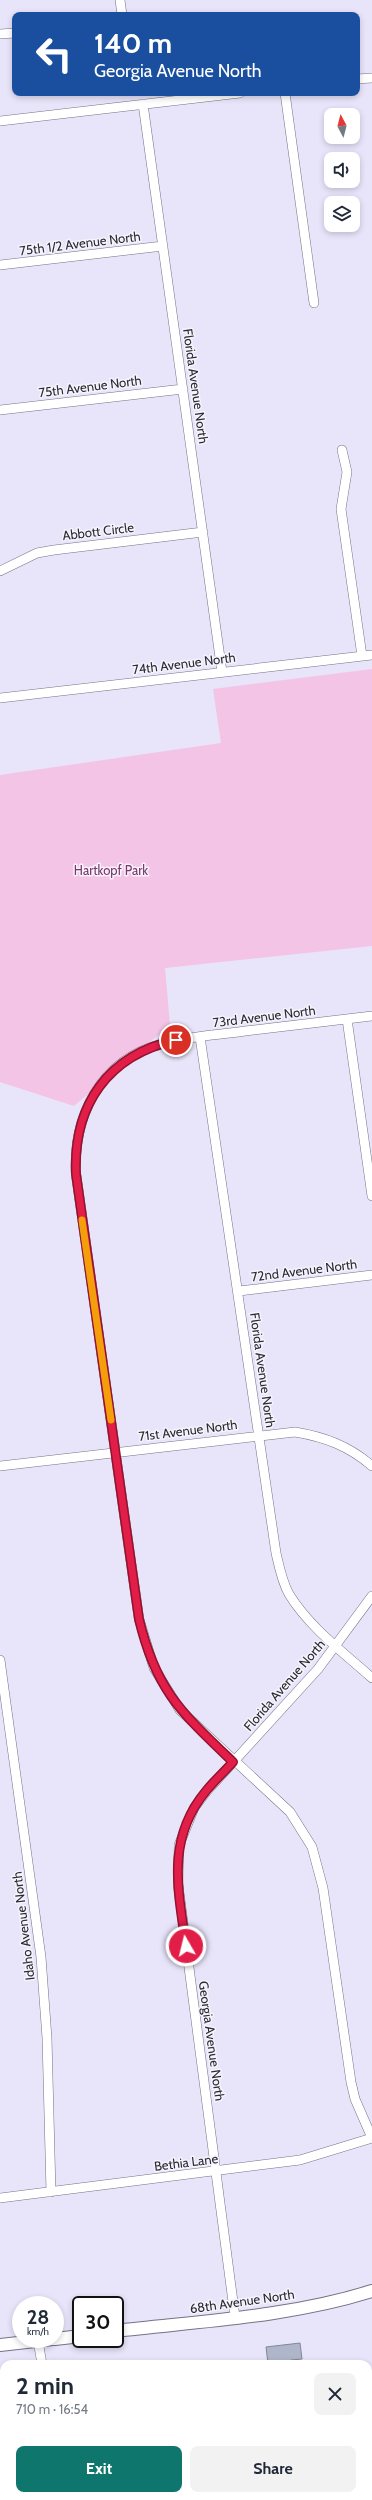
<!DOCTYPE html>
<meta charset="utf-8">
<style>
:root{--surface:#fff;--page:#f2f2f3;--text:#1f2937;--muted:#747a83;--accent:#0f766e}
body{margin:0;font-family:Cabin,sans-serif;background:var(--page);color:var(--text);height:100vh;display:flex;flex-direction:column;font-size:15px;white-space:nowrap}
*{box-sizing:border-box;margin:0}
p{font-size:13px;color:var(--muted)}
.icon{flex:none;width:22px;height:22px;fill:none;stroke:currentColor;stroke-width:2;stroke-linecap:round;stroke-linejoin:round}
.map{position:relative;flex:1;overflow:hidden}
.details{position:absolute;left:0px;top:2360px;width:372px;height:140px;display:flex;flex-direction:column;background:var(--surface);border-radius:12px 12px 0 0;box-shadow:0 2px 6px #0003}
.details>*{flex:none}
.banner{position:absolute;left:12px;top:12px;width:348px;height:84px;border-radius:8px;box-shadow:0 2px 6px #0003;background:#1a4fa0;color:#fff;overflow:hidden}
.needle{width:26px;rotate:353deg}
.fabs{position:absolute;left:324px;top:108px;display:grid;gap:8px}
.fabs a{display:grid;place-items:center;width:36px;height:36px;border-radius:8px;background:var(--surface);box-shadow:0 2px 6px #0003;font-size:20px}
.speed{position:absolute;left:12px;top:2296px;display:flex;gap:8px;font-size:20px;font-weight:700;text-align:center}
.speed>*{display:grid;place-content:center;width:52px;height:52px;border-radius:50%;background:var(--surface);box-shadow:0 2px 6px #0003;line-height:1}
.speed small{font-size:10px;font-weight:400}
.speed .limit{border:2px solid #111;border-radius:6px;background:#fff;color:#111}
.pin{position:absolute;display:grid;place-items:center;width:34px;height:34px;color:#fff;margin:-17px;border:2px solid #fff;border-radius:50%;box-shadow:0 1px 4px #0007}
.me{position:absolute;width:44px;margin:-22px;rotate:352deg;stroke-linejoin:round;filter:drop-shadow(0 0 3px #0008)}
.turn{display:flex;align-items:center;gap:14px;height:84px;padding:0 16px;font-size:18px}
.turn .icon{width:52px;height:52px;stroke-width:2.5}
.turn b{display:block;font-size:28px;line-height:34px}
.round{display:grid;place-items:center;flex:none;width:42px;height:42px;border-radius:8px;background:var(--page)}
.head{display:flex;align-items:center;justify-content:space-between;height:68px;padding:0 16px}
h1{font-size:24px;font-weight:700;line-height:30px}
.primary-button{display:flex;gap:8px;margin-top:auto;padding:8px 16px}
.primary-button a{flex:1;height:46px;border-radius:8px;background:var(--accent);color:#fff;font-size:16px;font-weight:700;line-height:46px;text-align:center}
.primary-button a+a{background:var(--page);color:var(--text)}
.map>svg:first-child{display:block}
</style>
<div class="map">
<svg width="372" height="2500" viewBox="0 0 372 2500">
<rect width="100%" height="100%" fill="#e8e4fa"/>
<path fill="#f3c4e5" d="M372 669V946L165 968 170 1025 74 1106 0 1082V775L221 743 213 689Z"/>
<path fill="#b0b6c9" stroke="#81879a" d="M300 2343 302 2359 291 2360V2364H268L266 2347Z"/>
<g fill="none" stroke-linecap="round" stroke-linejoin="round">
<defs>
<path id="street" d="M120 0 122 15
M0 34 15 33
M357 79 372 78
M285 93 314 303
M143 104 222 672
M0 121 240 93
M0 265 163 246
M0 410 183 389
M342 450 347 472 341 509 362 656
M0 571 37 553 54 550 203 532
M0 698 372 655
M372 1016C330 1021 288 1026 245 1031 218 1035 188 1036 161 1044 101 1060 73 1115 76 1174L139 1619 154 1668 180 1710 290 1812 312 1847 323 1888 351 2082 355 2099 372 2138
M347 1019 372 1196
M200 1037 276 1553C279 1566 282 1582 289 1594 309 1627 343 1652 372 1678
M239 1291 372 1275
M0 1466 295 1432C325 1437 349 1446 372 1466
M0 1660 41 1957 47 2038 51 2192
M0 2198 300 2160 372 2138
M235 2317 178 1884 179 1845 194 1808 206 1792 318 1669 372 1596
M38 2341 42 2364"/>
<path id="secondary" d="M115 2331C200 2321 290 2317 372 2291
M55 2339 81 2336
M0 2345 53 2339"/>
<path id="highway" d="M0 2477H4
M247 2496 294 2500"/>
</defs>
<use href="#street" stroke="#767285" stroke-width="10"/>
<use href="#secondary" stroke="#767285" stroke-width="14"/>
<use href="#highway" stroke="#946da7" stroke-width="18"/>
<use href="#street" stroke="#fff" stroke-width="9"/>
<use href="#secondary" stroke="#fff" stroke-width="12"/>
<use href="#highway" stroke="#cd91e6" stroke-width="16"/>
</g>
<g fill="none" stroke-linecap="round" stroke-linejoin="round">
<defs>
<path id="route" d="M176 1040C108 1055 73 1105 76 1174L139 1619C156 1691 182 1713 233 1762 224 1772 214 1781 206 1791 166 1839 178 1889 186 1946"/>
</defs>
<use href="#route" stroke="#92132f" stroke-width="10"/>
<use href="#route" stroke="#e11d48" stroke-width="7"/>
<path stroke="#f59e0b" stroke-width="7" d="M82 1220 111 1420"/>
</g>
<g text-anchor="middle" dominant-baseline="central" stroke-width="3" stroke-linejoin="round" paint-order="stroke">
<g font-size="13" fill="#2b2a32" stroke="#f5f4fc">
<text transform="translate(80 243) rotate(-7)">75th 1/2 Avenue North</text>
<text transform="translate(90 386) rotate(-7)">75th Avenue North</text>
<text transform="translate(196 386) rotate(82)">Florida Avenue North</text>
<text transform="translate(98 531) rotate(-7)">Abbott Circle</text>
<text transform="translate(184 663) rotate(-7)">74th Avenue North</text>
<text transform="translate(264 1016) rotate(-7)">73rd Avenue North</text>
<text transform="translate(304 1270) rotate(-7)">72nd Avenue North</text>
<text transform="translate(263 1370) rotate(82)">Florida Avenue North</text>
<text transform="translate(188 1430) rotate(-7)">71st Avenue North</text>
<text transform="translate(284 1685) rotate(-49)">Florida Avenue North</text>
<text transform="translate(23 1926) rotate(-97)">Idaho Avenue North</text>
<text transform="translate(212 2041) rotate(82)">Georgia Avenue North</text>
<text transform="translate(186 2162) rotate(-7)">Bethia Lane</text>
<text transform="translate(242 2301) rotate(-8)">68th Avenue North</text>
</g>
<g font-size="13" fill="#7d356c" stroke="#f5f4fc">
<text x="111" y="870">Hartkopf Park</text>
</g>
</g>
</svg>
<div class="fabs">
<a><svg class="needle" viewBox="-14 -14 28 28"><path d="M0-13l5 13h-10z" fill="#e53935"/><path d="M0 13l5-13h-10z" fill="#747a83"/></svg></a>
<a><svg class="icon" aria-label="sound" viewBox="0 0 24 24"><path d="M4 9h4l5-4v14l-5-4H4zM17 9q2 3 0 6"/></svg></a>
<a><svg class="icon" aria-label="layers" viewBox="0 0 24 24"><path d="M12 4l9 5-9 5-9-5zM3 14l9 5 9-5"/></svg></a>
</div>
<div class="speed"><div>28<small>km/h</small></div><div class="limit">30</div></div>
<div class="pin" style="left:176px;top:1040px;background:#d93025"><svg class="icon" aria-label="arrive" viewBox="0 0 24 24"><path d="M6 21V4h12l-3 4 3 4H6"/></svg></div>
<svg class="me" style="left:186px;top:1946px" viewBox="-20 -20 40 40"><circle r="17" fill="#e11d48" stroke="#fff" stroke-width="3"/><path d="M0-11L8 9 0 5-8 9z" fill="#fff"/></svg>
<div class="banner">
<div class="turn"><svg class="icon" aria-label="left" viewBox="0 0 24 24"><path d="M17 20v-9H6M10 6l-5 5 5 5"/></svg><div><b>140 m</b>Georgia Avenue North</div></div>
</div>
<section class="details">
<div class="head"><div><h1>2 min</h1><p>710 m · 16:54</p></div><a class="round"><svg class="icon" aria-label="close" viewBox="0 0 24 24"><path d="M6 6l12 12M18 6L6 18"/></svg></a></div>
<div class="primary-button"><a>Exit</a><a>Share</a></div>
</section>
</div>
